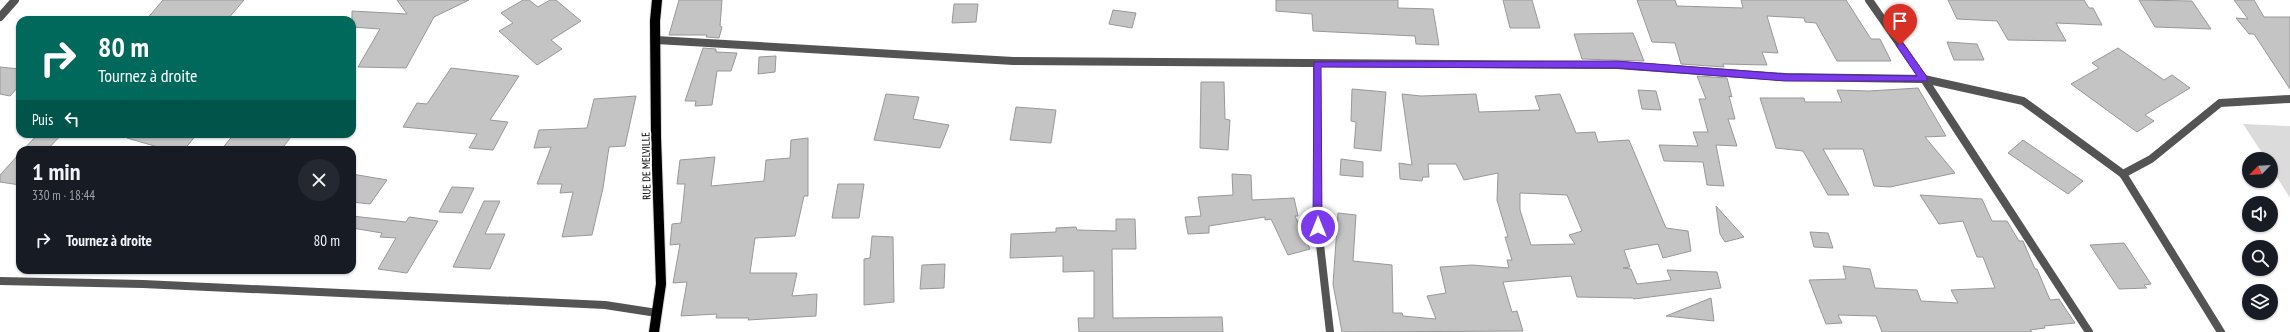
<!DOCTYPE html>
<html lang="fr">
<meta charset="utf-8">
<style>
:root{--surface:#171b24;--page:#242831;--text:#f1f3f6;--muted:#9ea1a6}
body{margin:0;font-family:"PT Sans Narrow",sans-serif;background:var(--page);color:var(--text);height:100vh;display:flex;flex-direction:column;font-size:15px;white-space:nowrap}
*{box-sizing:border-box;margin:0}
p{font-size:13px;color:var(--muted)}
.icon{flex:none;width:22px;height:22px;fill:none;stroke:currentColor;stroke-width:2;stroke-linecap:round;stroke-linejoin:round}
.map{position:relative;flex:1;overflow:hidden}
.panel{position:absolute;left:16px;top:146px;width:340px;height:128px;display:flex;flex-direction:column;background:var(--surface);border-radius:12px;box-shadow:0 1px 3px #0004}
.panel>*{flex:none}
.hud{position:absolute;left:16px;top:16px;width:340px;height:122px;border-radius:12px;box-shadow:0 1px 3px #0004;background:#00695c;color:#fff;overflow:hidden}
.needle{width:26px;rotate:245deg}
.tools{position:absolute;left:2242px;top:152px;display:grid;gap:8px}
.tools a{display:grid;place-items:center;width:36px;height:36px;border-radius:50%;background:var(--surface);box-shadow:0 1px 3px #0004;font-size:20px}
.pin{position:absolute;display:grid;place-items:center;width:34px;height:34px;color:#fff;margin:-41px -17px;border-radius:50% 50% 50% 0;rotate:-45deg;box-shadow:0 0 4px #0007}
.pin .icon{rotate:45deg}
.me{position:absolute;width:44px;margin:-22px;rotate:0deg;stroke-linejoin:round;filter:drop-shadow(0 0 3px #0008)}
.turn{display:flex;align-items:center;gap:14px;height:84px;padding:0 16px;font-size:18px}
.turn .icon{width:52px;height:52px;stroke-width:2.5}
.turn b{display:block;font-size:28px;line-height:34px}
.then{display:flex;align-items:center;height:38px;padding:0 16px;background:#0003;gap:8px;font-size:15px}
.round{display:grid;place-items:center;flex:none;width:42px;height:42px;border-radius:21px;background:var(--page)}
.overview{display:flex;align-items:center;justify-content:space-between;height:68px;padding:0 16px}
h1{font-size:24px;font-weight:600;line-height:30px}
ul{padding:0;list-style:none}
li{display:flex;align-items:center;gap:12px;height:52px;padding:0 16px}
li div{flex:1}
li b{display:block;font-size:15px}
li em{font-style:normal}
.map>svg:first-child{display:block}
</style>
<div class="map">
<svg width="2290" height="332" viewBox="0 0 2290 332">
<rect width="100%" height="100%" fill="#fff"/>
<path fill="#dbdbdb" d="M2243 124 2290 126V198L2271 168V159H2266Z"/>
<path fill="#c4c4c4" stroke="#989898" fill-rule="evenodd" d="M163 0H244L227 20H146Z
M397 0H469L434 17 406 68 358 67 380 29 352 27V11L407 14Z
M523 0H529L538 7 550 0H556L581 21 551 40 562 49 537 65 499 31 513 23 501 13Z
M679 0H722L720 26 722 27 719 38 706 37 707 35H669Z
M1276 0H1398V8L1433 9 1439 45 1416 44 1415 36 1313 31 1312 14 1276 11Z
M1503 0H1532L1540 28H1510Z
M1637 0H1675L1677 6 1743 8 1741 0H1846L1871 39H1880L1891 61H1837L1816 23 1805 22 1804 18 1767 16 1778 53 1762 52 1767 65 1723 64 1724 67 1681 64 1675 43 1652 42Z
M1948 0H2084L2089 8H2093L2102 25 2056 23 2066 41 2008 40 1997 21 1957 19Z
M2139 0 2192 1 2211 29 2155 27Z
M2234 0H2254L2264 17H2290V89L2254 34H2249L2236 18 2248 19Z
M954 4H978L976 22 952 23Z
M1113 10 1136 13 1132 28 1109 24Z
M1633 33 1644 61 1582 59 1574 34Z
M1947 42 1977 44 1984 60H1954Z
M703 48 716 49V52L737 53 731 71H717L712 105 695 106 696 101H685Z
M2118 48 2164 80 2172 75 2190 88 2145 115 2154 121 2137 132 2071 84 2099 68 2092 63Z
M776 56 775 72 758 74 759 57Z
M0 67 20 69V85L10 96 0 94Z
M451 68 519 76 490 120 508 122 493 150 469 148 477 134 403 127 417 103 427 104Z
M1697 76 1727 78 1732 97 1729 96 1735 119H1728L1737 146 1716 145 1724 186 1707 185 1703 162 1664 161 1659 145 1698 146 1693 132H1708L1699 99H1706Z
M1201 82H1224L1225 119 1230 120 1228 150 1200 148Z
M1918 88 1946 136 1925 137 1955 173 1890 187 1874 186 1863 149H1823L1849 195H1828L1803 151 1776 148 1760 98H1804L1805 102H1842L1837 90 1869 91Z
M1352 89 1386 92 1381 151 1354 148 1356 122 1351 121Z
M1638 90 1656 91 1661 110 1642 109Z
M886 94 919 97 913 119 949 125 940 148 874 140Z
M1402 94 1421 96 1476 94 1479 112 1540 110 1535 96 1560 94 1576 133 1595 132 1598 142 1629 140 1666 228 1688 231 1691 251 1663 258 1658 244 1624 250 1630 267 1623 268 1631 269 1637 284 1671 280 1667 270 1717 272 1721 288 1634 299 1633 298 1577 297 1571 276 1503 282 1512 312 1517 311 1523 331 1342 332 1333 284 1338 213 1356 215 1353 261 1392 265 1393 313H1402L1403 316 1436 319 1427 296 1446 293 1440 267 1472 265 1509 268 1507 260H1512L1505 237H1508L1497 200 1498 173 1464 180 1456 164H1428L1429 177H1423L1422 181 1400 179 1399 163 1412 165ZM1520 193 1567 195 1582 231 1569 235 1575 244 1531 245 1520 210Z
M636 96 625 146 609 147 603 188 592 235 562 237 573 192 560 193 562 184H537L551 147 534 148 539 130 587 128 594 99Z
M1016 107 1056 110 1051 143 1010 140Z
M38 134H62L47 150H23Z
M127 134H197L184 150H168L127 138Z
M234 134H293L281 150H221Z
M808 138V196H804L795 236 755 238 750 273H797L792 296 817 294 816 316 748 320 749 318H716L717 314 681 316 687 282 673 283 680 244 670 245 672 224 681 223 685 184H677L680 160 715 157 711 186 764 181 766 160 790 158 791 140Z
M2023 140 2083 181 2068 194 2008 153Z
M20 153V185L0 182V175Z
M1341 159 1363 162V177L1340 175Z
M352 174 387 180 370 204 352 202Z
M1232 174 1251 175 1252 200 1294 198 1298 216H1295L1310 249 1288 255 1271 219 1265 220V217L1209 226V233L1188 234 1185 217 1201 216 1198 197 1233 195Z
M838 184H864L859 218H832Z
M452 187 474 188 462 213 439 212Z
M1920 195 1982 199 1992 221H2007L2019 241H2023L2035 269H2037L2050 300 2059 299 2075 323 2044 326 2045 328 2030 330 2032 332H1882L1876 316 1838 315 1842 323 1826 324 1809 280 1846 279 1843 266 1870 269 1875 288 1917 290 1921 301 1958 303 1951 290 1995 288 1983 257H1977L1963 221 1939 224Z
M484 201H500L485 234H505L490 269 453 267Z
M1716 206 1744 237 1725 242 1720 234Z
M352 216 406 222 409 217 438 221 407 273 378 269 396 238 380 237 382 233 352 228Z
M1116 219H1135L1136 249H1112L1113 318 1222 317 1223 332H1079L1078 318H1094V271L1063 272V256L1010 258 1011 234 1056 232V228L1076 227 1077 230 1116 231Z
M1810 232 1828 233 1833 248 1814 247Z
M872 236 893 237 894 302 864 305V259L870 258Z
M2124 243 2151 284 2144 285 2147 288 2119 289 2090 245Z
M945 264 944 288 920 289 922 265Z
M1711 298 1714 321 1666 316Z"/>
<g fill="none" stroke-linecap="round" stroke-linejoin="round">
<defs>
<path id="primary" d="M654 332 661 284 656 137 655 21 657 0"/>
</defs>
<use href="#primary" stroke="#dbdbdb" stroke-width="12"/>
<path stroke="#545454" stroke-width="8" d="M2123 174 2151 159 2220 103 2290 99"/>
<path stroke="#545454" stroke-width="8" d="M1869 0 1924 79 2089 332
M0 17 15 0
M656 40 1013 61 1617 65 1785 77 1924 79 2023 101 2123 174 2221 332
M1317 64 1318 227 1330 332"/>
<path stroke="#545454" stroke-width="8" d="M0 281 143 284 605 305 657 313"/>
<use href="#primary" stroke="#000" stroke-width="10"/>
</g>
<path fill="#7c3aed" stroke="#51269a" d="M1900 42 1903 43 1927 77V81H1785L1617 68 1321 67 1322 227 1318 231 1313 227 1314 62 1617 61 1785 74 1917 76 1896 45Z"/>
<g text-anchor="middle" dominant-baseline="central" stroke-width="3.5" stroke-linejoin="round" paint-order="stroke">
<g font-size="11" fill="#000" stroke="#fff">
<text transform="translate(646 166) rotate(-91)">RUE DE MELVILLE</text>
</g>
</g>
</svg>
<div class="tools">
<a><svg class="needle" viewBox="-14 -14 28 28"><path d="M0-13l5 13h-10z" fill="#e53935"/><path d="M0 13l5-13h-10z" fill="#9ea1a6"/></svg></a>
<a><svg class="icon" aria-label="sound" viewBox="0 0 24 24"><path d="M4 9h4l5-4v14l-5-4H4zM17 9q2 3 0 6"/></svg></a>
<a><svg class="icon" aria-label="search" viewBox="0 0 24 24"><circle cx="10" cy="10" r="6"/><path d="M15 15l6 6"/></svg></a>
<a><svg class="icon" aria-label="layers" viewBox="0 0 24 24"><path d="M12 4l9 5-9 5-9-5zM3 14l9 5 9-5"/></svg></a>
</div>
<div class="pin" style="left:1900px;top:45px;background:#d93025"><svg class="icon" aria-label="arrive" viewBox="0 0 24 24"><path d="M6 21V4h12l-3 4 3 4H6"/></svg></div>
<svg class="me" style="left:1318px;top:227px" viewBox="-20 -20 40 40"><circle r="17" fill="#7c3aed" stroke="#fff" stroke-width="3"/><path d="M0-11L8 9 0 5-8 9z" fill="#fff"/></svg>
<div class="hud">
<div class="turn"><svg class="icon" aria-label="right" viewBox="0 0 24 24"><path d="M7 20v-9h11M14 6l5 5-5 5"/></svg><div><b>80 m</b>Tournez à droite</div></div>
<div class="then">Puis<svg class="icon" aria-label="left" viewBox="0 0 24 24"><path d="M17 20v-9H6M10 6l-5 5 5 5"/></svg></div>
</div>
<section class="panel">
<div class="overview"><div><h1>1 min</h1><p>330 m · 18:44</p></div><a class="round"><svg class="icon" aria-label="close" viewBox="0 0 24 24"><path d="M6 6l12 12M18 6L6 18"/></svg></a></div>
<ul>
<li><svg class="icon" aria-label="right" viewBox="0 0 24 24"><path d="M7 20v-9h11M14 6l5 5-5 5"/></svg><div><b>Tournez à droite</b></div><em>80 m</em></li>
</ul>
</section>
</div>
